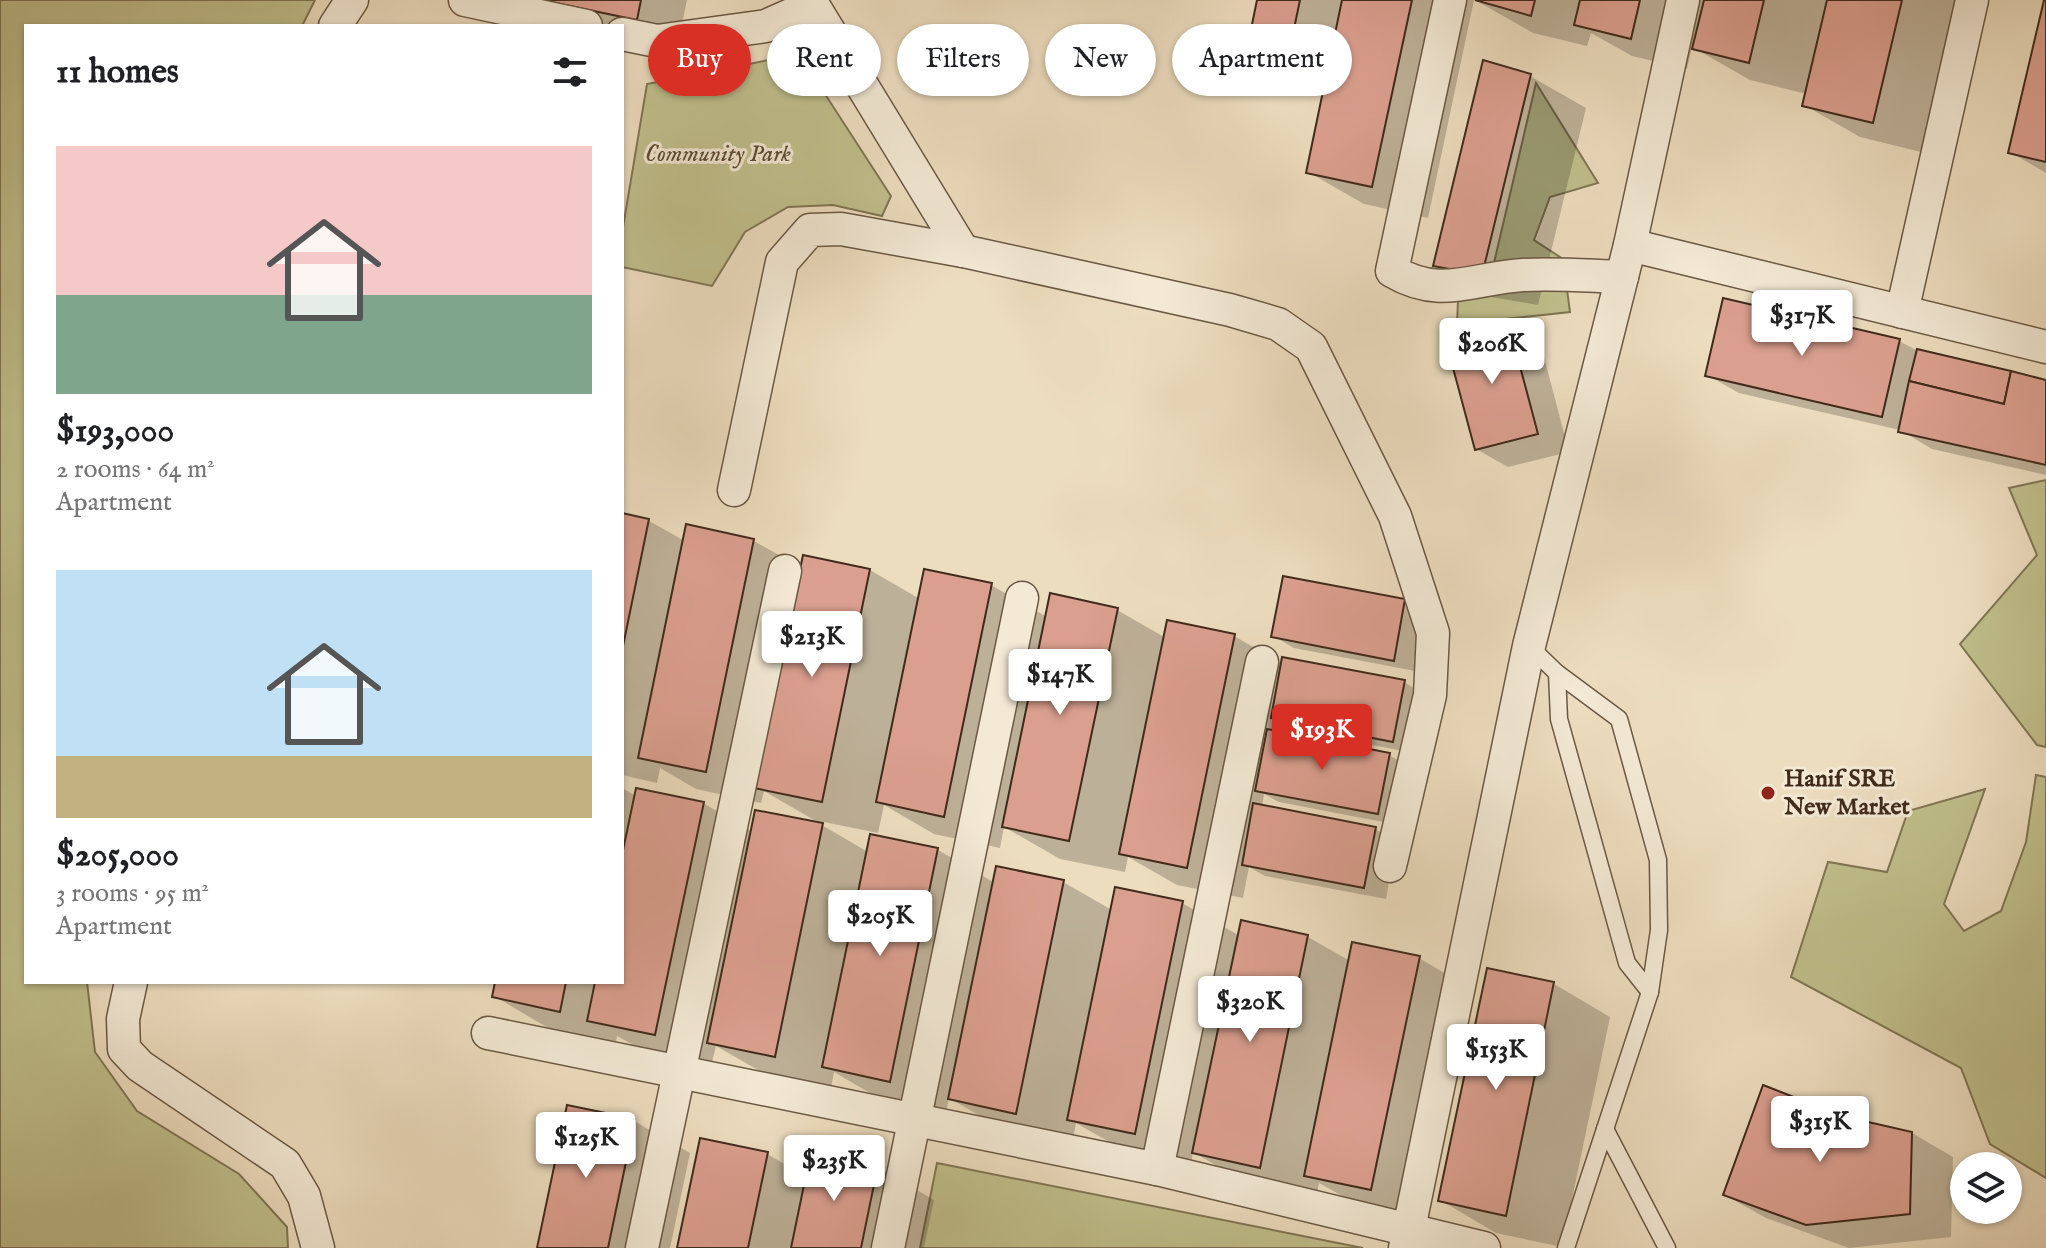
<!DOCTYPE html>
<meta charset="utf-8">
<style>
:root{--surface:#fff;--page:#f6f6f6;--text:#202124;--muted:#757577;--accent:#d93025}
body{margin:0;font-family:"IM FELL English",serif;background:var(--page);color:var(--text);height:100vh;display:flex;flex-direction:column;font-size:30px;white-space:nowrap}
*{box-sizing:border-box;margin:0}
p{font-size:26px;color:var(--muted)}
.icon{flex:none;width:44px;height:44px;fill:none;stroke:currentColor;stroke-width:2;stroke-linecap:round;stroke-linejoin:round}
.map{position:relative;flex:1;overflow:hidden}
.side{position:absolute;left:24px;top:24px;width:600px;height:960px;display:flex;flex-direction:column;background:var(--surface);border-radius:0px;box-shadow:0 2px 6px #0004}
.side>*{flex:none}
.hud{position:absolute;left:648px;top:24px;width:760px;height:72px;display:flex;gap:16px}
.fabs{position:absolute;left:1950px;top:1152px;display:grid;gap:16px}
.fabs a{display:grid;place-items:center;width:72px;height:72px;border-radius:50%;background:var(--surface);box-shadow:0 2px 6px #0004;font-size:40px}
.price{position:absolute;translate:-50% -68px;padding:0 18px;border-radius:8px;background:#fff;color:#222;font-size:26px;line-height:52px;filter:drop-shadow(0 2px 4px #0008)}
.price::after{content:'';position:absolute;left:50%;top:48px;width:24px;height:18px;margin-left:-12px;background:inherit;clip-path:polygon(0 0,100% 0,50% 100%)}
.price.selected{background:var(--accent);color:#fff}
ul{padding:0;list-style:none}
li{display:grid;align-content:center;gap:16px;height:424px;padding:0 32px}
li span{display:grid;place-items:center;height:248px;border-radius:0px;color:#555}
li>.icon{margin-inline-start:auto}
span .icon{width:144px;height:144px;fill:#fffc;stroke-width:1}
li b{font-size:34px}
h2{display:flex;justify-content:space-between;align-items:center;height:96px;padding:0 32px;font-size:34px}
.pill{padding:0 28px;border-radius:36px;background:var(--surface);box-shadow:0 2px 6px #0004;font-size:28px;line-height:72px}
.pill.selected{background:var(--accent);color:#fff}
.map>svg:first-child{display:block}
</style>
<div class="map">
<svg width="2046" height="1248" viewBox="0 0 2046 1248">
<rect width="100%" height="100%" fill="#edddbf"/>
<filter id="stains"><feTurbulence type="fractalNoise" baseFrequency=".0025" numOctaves="4"/><feColorMatrix values="0 0 0 0 .2 0 0 0 0 .09 0 0 0 0 .02 0 0 0 .5 -.17"/></filter>
<radialGradient id="worn" r=".72"><stop offset=".6" stop-color="#630" stop-opacity="0"/><stop offset="1" stop-color="#630" stop-opacity=".3"/></radialGradient>
<g fill="#c0bf8c" stroke="#807554" stroke-width="2">
<path d="M0,0H315L302,26H26V982H87L95,1052L137,1111L239,1174L287,1227L288,1248H0Z"/>
<path d="M799,54L891,196L882,216L833,205L788,207L745,232L712,286L622,267V233L647,84Z"/>
<path d="M1536,83L1598,183L1550,197L1534,240L1563,259L1570,312L1457,324L1459,276L1490,280Z"/>
<path d="M2046,480V747L2037,745L1960,644L2037,555L2009,488Z"/>
<path d="M2036,775L2046,777V1178L1990,1144L1961,1068L1791,977L1828,862L1887,872L1908,811L1985,789L1944,904L1964,931L2001,911L2026,842Z"/>
<path d="M937,1163L1363,1248H920Z"/>
</g>
<g fill="#0003">
<path d="M483,0H687L678,43L622,26H600Z"/>
<path d="M1259,0H1474L1428,218L1364,204L1308,172L1330,70L1308,65L1252,33Z"/>
<path d="M1475,0H1965L1929,154L1860,137L1804,105L1807,94L1750,80L1692,47L1687,69L1632,56L1591,33L1587,46L1533,33Z"/>
<path d="M2046,2V173L2010,152Z"/>
<path d="M1530,76L1586,108L1538,305L1491,297L1435,265Z"/>
<path d="M1508,324L1540,342L1569,452L1508,467L1476,449Z"/>
<path d="M1899,341L1918,351L2046,382V475L1932,449L1900,430L1739,393L1707,375Z"/>
<path d="M622,515L649,521L685,541H754L802,568L870,570L920,599L991,585L1047,617L1117,610L1166,638L1234,636L1283,664L1404,682L1425,695L1414,753L1294,730L1279,721L1277,733L1389,755L1410,767L1399,825L1279,802L1264,794L1262,807L1375,829L1396,841L1386,899L1265,876L1249,867L1243,898L1177,885L1128,857L1125,872L1060,859L1004,827L1000,848L934,834L884,805L878,833L814,820L764,791L761,803L696,789L660,768L657,783L622,775Z"/>
<path d="M1404,601L1426,613L1415,671L1294,648L1273,636Z"/>
<path d="M622,788L636,796L703,803L753,832L820,824L868,852L938,850L995,883L1063,882L1112,910L1182,903L1240,936L1308,937L1350,961L1419,958L1475,991L1427,1221L1362,1207L1319,1183L1316,1199L1250,1185L1193,1152L1191,1165L1125,1151L1076,1123L1072,1145L1006,1131L949,1098L946,1113L880,1099L834,1072L831,1088L765,1074L716,1046L711,1066L646,1052L617,1036L616,1042L550,1029L494,996L497,982H622Z"/>
<path d="M1488,970L1554,984L1610,1017L1562,1247L1496,1233L1440,1200Z"/>
<path d="M1841,1118L1912,1133L1953,1157L1951,1237L1849,1248L1766,1218L1725,1195Z"/>
<path d="M634,1121L690,1153L670,1248H539Z"/>
<path d="M812,1153L878,1167L934,1200L924,1248H679L767,1154L807,1177Z"/>
</g>
<g fill="#db9f8f" stroke="#402b1b" stroke-width="2">
<path d="M541,0H641L637,20Z"/>
<path d="M1257,0H1300L1291,43L1250,34Z"/>
<path d="M1342,0H1412L1372,187L1306,173Z"/>
<path d="M1475,0H1535L1531,16Z"/>
<path d="M1580,0H1640L1631,39L1574,25Z"/>
<path d="M1704,0H1764L1749,63L1692,49Z"/>
<path d="M1827,0H1902L1873,123L1802,106Z"/>
<path d="M2044,0H2046V162L2008,153Z"/>
<path d="M1483,60L1531,74L1482,275L1433,266Z"/>
<path d="M1723,298L1900,339L1882,417L1705,376Z"/>
<path d="M1508,321L1538,434L1475,450L1445,338Z"/>
<path d="M1917,349L2011,371L2004,404L1909,381Z"/>
<path d="M2011,371L2046,380V465L1898,432L1909,381L2004,404Z"/>
<path d="M622,513L649,519L622,651Z"/>
<path d="M686,524L754,539L706,772L638,758Z"/>
<path d="M803,555L870,569L822,802L754,788Z"/>
<path d="M924,569L992,583L944,817L876,802Z"/>
<path d="M1283,576L1405,599L1394,661L1271,637Z"/>
<path d="M1050,593L1118,608L1069,841L1002,827Z"/>
<path d="M1167,620L1235,634L1187,868L1119,854Z"/>
<path d="M1282,657L1405,680L1393,742L1271,718Z"/>
<path d="M1267,729L1390,753L1378,814L1255,791Z"/>
<path d="M636,788L704,802L655,1035L587,1021L595,982H622V855Z"/>
<path d="M1253,803L1376,827L1364,888L1242,865Z"/>
<path d="M755,810L823,823L775,1057L707,1043Z"/>
<path d="M870,834L938,848L890,1082L822,1067Z"/>
<path d="M996,866L1064,880L1016,1114L948,1099Z"/>
<path d="M1115,887L1183,901L1135,1134L1067,1120Z"/>
<path d="M1241,920L1308,935L1260,1168L1192,1153Z"/>
<path d="M1352,942L1420,956L1371,1190L1304,1176Z"/>
<path d="M1487,968L1554,982L1506,1216L1438,1201Z"/>
<path d="M495,982H566L560,1012L492,997Z"/>
<path d="M1763,1085L1842,1116L1912,1132L1910,1214L1806,1225L1723,1195Z"/>
<path d="M567,1105L635,1119L608,1248H537Z"/>
<path d="M700,1138L768,1152L748,1248H677Z"/>
<path d="M811,1151L878,1165L861,1248H791Z"/>
</g>
<g fill="none" stroke-linecap="round" stroke-linejoin="round">
<g stroke="#6b5844" stroke-width="19">
<g id="lane">
<path d="M1529,646L1557,673L1559,719L1627,963L1650,992"/>
<path d="M1557,673L1619,719L1658,860L1659,930L1650,992L1566,1248"/>
<path d="M1605,1129L1667,1248"/>
</g>
</g>
<g stroke="#6b5844" stroke-width="35">
<g id="street">
<path d="M465,0L586,26"/>
<path d="M810,0L963,251"/>
<path d="M1450,0L1392,271C1441,300 1472,278 1523,275C1556,273 1590,276 1622,277"/>
<path d="M335,26L352,0"/>
<path d="M622,34L657,41L766,26L813,5"/>
<path d="M1630,245L2046,347"/>
<path d="M1902,312L1972,0"/>
<path d="M734,490L782,262L810,230L841,229L963,251L1230,310L1278,324L1311,347L1395,516L1433,633L1430,695L1390,866"/>
<path d="M131,982L123,1019L124,1049L140,1066L285,1164L304,1196L318,1248"/>
<path d="M488,1033L1157,1169L1484,1248"/>
<path d="M1157,1169L1262,662"/>
<path d="M642,1248L785,571"/>
<path d="M888,1248L1022,598"/>
<path d="M1405,1248L1529,646L1630,245L1683,0"/>
</g>
</g>
<use href="#lane" stroke="#f3e9d5" stroke-width="16"/>
<use href="#street" stroke="#f3e9d5" stroke-width="32"/>
</g>
<circle fill="#8f2418" stroke="#f3e9d5" stroke-width="3" cx="1768" cy="793" r="8"/>
<g text-anchor="middle" dominant-baseline="central" stroke-width="6" stroke-linejoin="round" paint-order="stroke">
<g font-size="24" font-style="italic" fill="#5a4932" stroke="#f3e9d5">
<text x="718" y="154">Community Park</text>
</g>
<g font-size="24" font-weight="bold" fill="#402b1b" stroke="#f3e9d5" text-anchor="start">
<text x="1784" y="779">Hanif SRE<tspan x="1784" dy="28">New Market</tspan></text>
</g>
</g>
<rect width="100%" height="100%" filter="url(#stains)"/>
<rect width="100%" height="100%" fill="url(#worn)"/>
</svg>
<div class="fabs">
<a><svg class="icon" aria-label="layers" viewBox="0 0 24 24"><path d="M12 4l9 5-9 5-9-5zM3 14l9 5 9-5"/></svg></a>
</div>
<b class="price" style="left:1802px;top:358px">$317K</b>
<b class="price" style="left:1492px;top:386px">$206K</b>
<b class="price" style="left:812px;top:679px">$213K</b>
<b class="price" style="left:1060px;top:717px">$147K</b>
<b class="price selected" style="left:1322px;top:772px">$193K</b>
<b class="price" style="left:880px;top:958px">$205K</b>
<b class="price" style="left:1250px;top:1044px">$320K</b>
<b class="price" style="left:1496px;top:1092px">$153K</b>
<b class="price" style="left:1820px;top:1164px">$315K</b>
<b class="price" style="left:586px;top:1180px">$125K</b>
<b class="price" style="left:834px;top:1203px">$235K</b>
<div class="hud">
<a class="pill selected">Buy</a>
<a class="pill">Rent</a>
<a class="pill">Filters</a>
<a class="pill">New</a>
<a class="pill">Apartment</a>
</div>
<section class="side">
<h2>11 homes<svg class="icon" aria-label="filters" viewBox="0 0 24 24"><path d="M4 7h16M4 17h16"/><circle cx="9" cy="7" r="2"/><circle cx="15" cy="17" r="2"/></svg></h2>
<ul>
<li><span style="background:linear-gradient(#f6c9c9 60%,#7fa58c 0)"><svg class="icon" aria-label="home" viewBox="0 0 24 24"><path d="M3 11l9-7 9 7M6 9v11h12V9"/></svg></span><div><b>$193,000</b><p>2 rooms · 64 m²</p><p>Apartment</p></div></li>
<li><span style="background:linear-gradient(#bfe0f5 75%,#c2b280 0)"><svg class="icon" aria-label="home" viewBox="0 0 24 24"><path d="M3 11l9-7 9 7M6 9v11h12V9"/></svg></span><div><b>$205,000</b><p>3 rooms · 95 m²</p><p>Apartment</p></div></li>
</ul>
</section>
</div>
